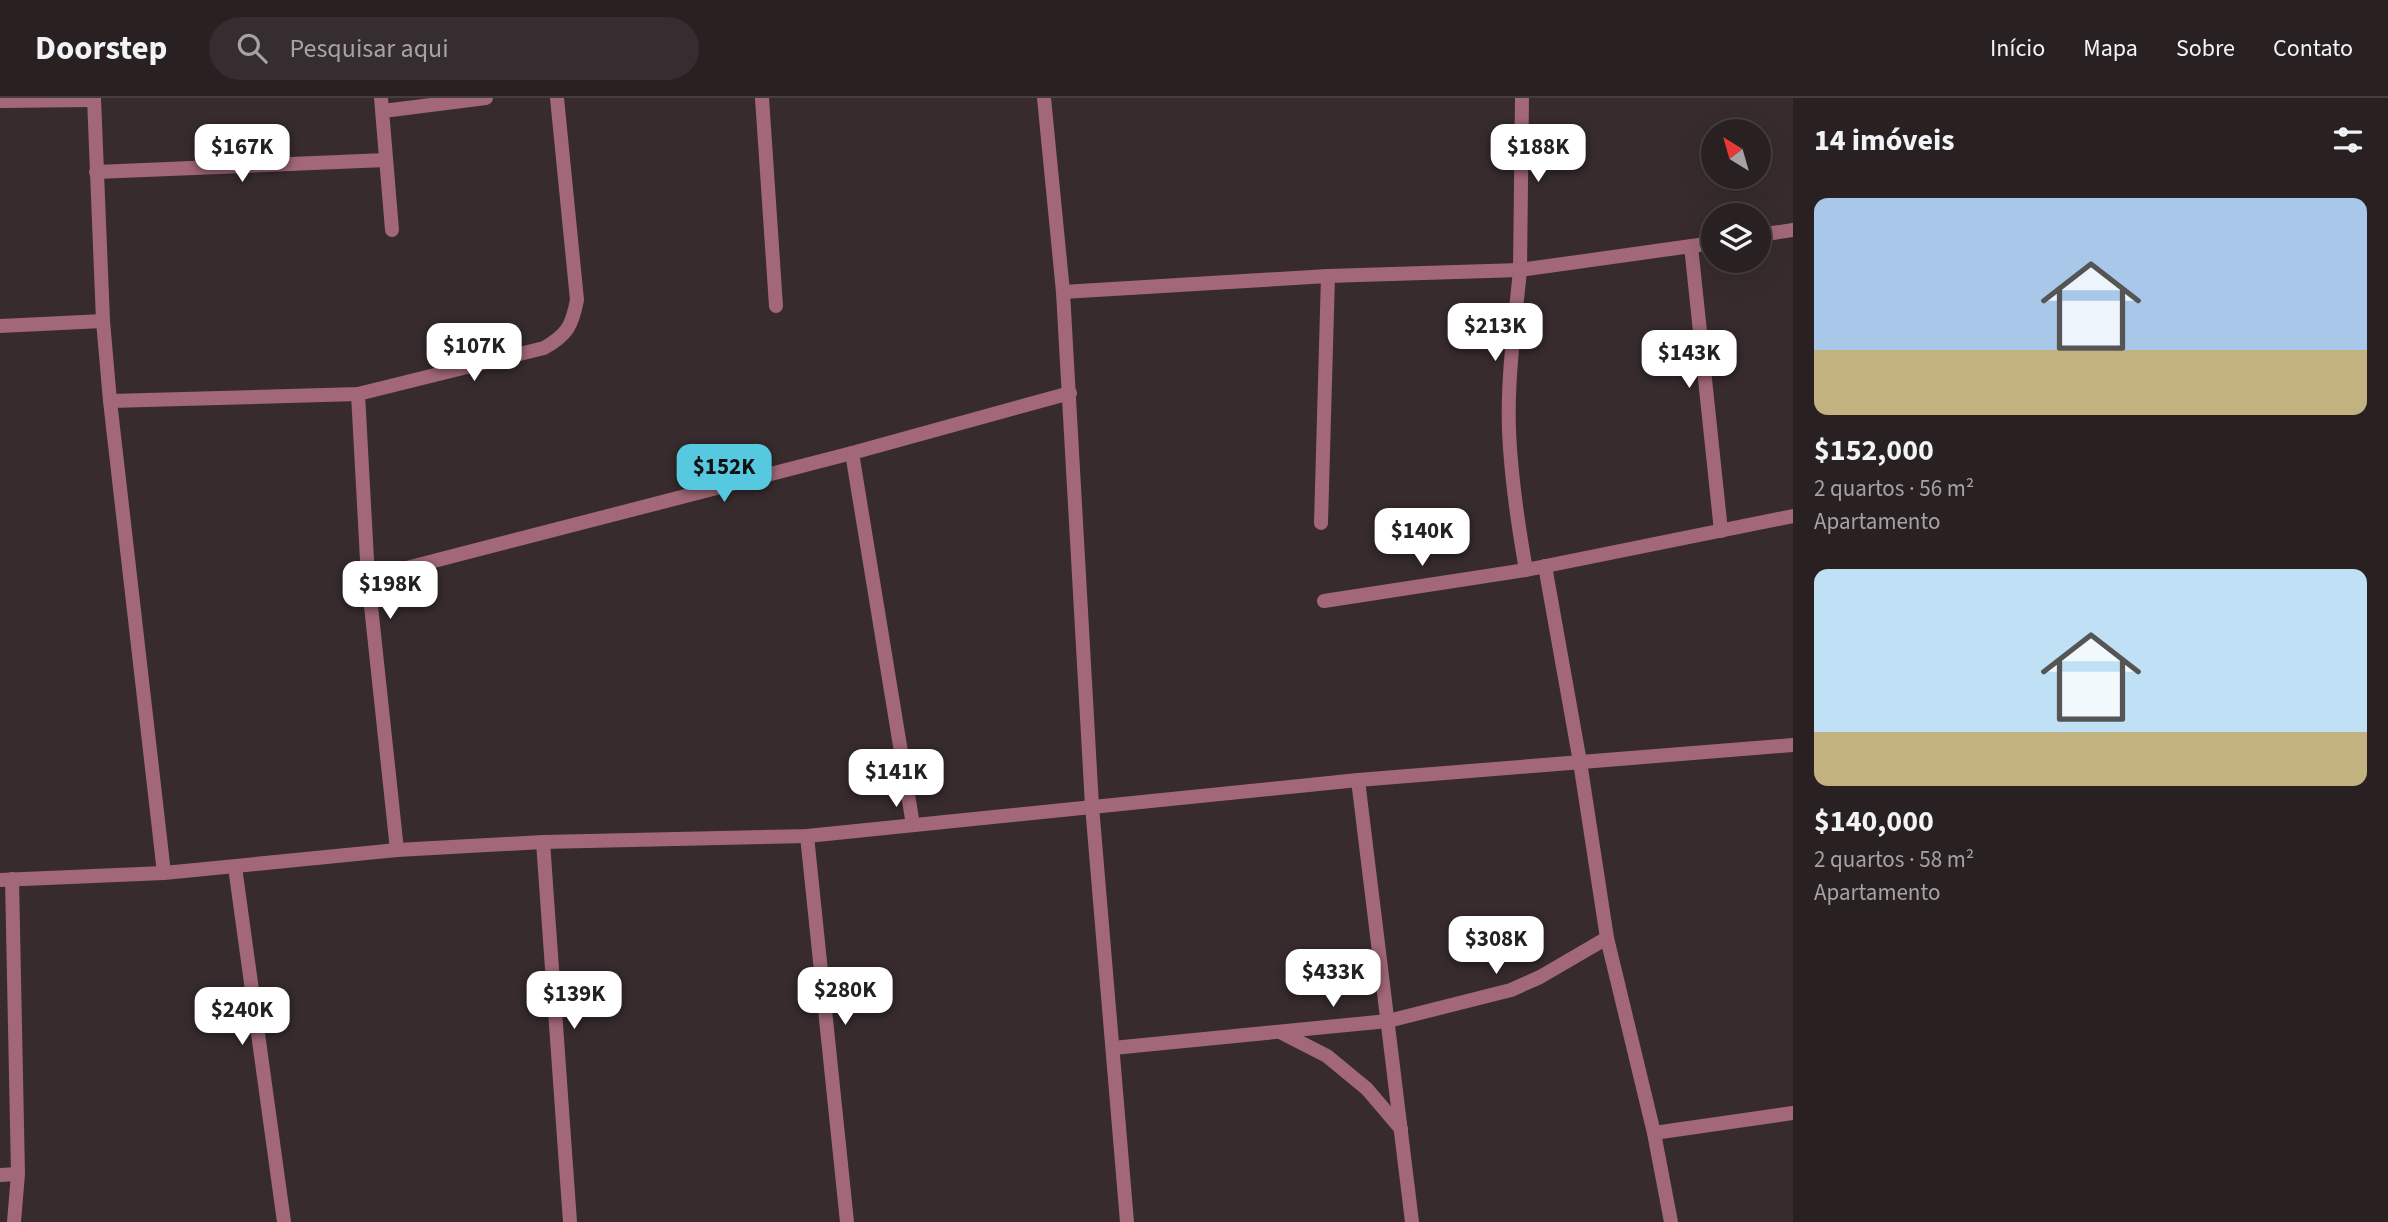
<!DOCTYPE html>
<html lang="pt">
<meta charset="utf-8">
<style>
:root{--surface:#292022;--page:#352d2f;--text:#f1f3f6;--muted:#a5a3a5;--line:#453e40;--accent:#56c9e0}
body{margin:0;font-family:"Source Sans 3",sans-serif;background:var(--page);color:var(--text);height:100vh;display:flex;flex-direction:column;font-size:26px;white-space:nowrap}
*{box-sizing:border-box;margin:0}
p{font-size:23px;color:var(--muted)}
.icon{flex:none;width:38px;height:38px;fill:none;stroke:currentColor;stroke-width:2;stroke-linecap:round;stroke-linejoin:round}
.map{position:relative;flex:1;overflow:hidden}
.details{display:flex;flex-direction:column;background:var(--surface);width:595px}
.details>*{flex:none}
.needle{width:46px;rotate:323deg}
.buttons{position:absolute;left:1701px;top:21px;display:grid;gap:14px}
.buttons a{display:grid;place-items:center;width:70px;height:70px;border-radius:50%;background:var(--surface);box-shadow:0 7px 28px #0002,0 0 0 2px var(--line);font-size:35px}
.price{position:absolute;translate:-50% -60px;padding:0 16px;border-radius:14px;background:#fff;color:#222;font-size:23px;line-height:46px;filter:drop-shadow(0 2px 4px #0008)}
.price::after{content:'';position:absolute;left:50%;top:42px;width:21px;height:16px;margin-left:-10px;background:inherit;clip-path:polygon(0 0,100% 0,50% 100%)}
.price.selected{background:var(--accent);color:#111}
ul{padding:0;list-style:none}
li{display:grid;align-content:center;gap:14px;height:371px;padding:0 21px}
li span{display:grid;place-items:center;height:217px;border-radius:14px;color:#555}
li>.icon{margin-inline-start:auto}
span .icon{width:126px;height:126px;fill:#fffc;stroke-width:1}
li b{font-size:30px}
h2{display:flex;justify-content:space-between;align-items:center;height:84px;padding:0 21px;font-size:30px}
header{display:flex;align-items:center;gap:42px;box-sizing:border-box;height:98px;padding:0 35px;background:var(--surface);border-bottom:2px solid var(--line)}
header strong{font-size:33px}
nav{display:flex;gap:38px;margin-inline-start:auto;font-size:24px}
.search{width:490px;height:63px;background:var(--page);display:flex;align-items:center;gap:18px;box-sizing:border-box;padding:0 24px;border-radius:38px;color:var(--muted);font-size:26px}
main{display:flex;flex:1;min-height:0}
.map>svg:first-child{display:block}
</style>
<header>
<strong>Doorstep</strong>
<div class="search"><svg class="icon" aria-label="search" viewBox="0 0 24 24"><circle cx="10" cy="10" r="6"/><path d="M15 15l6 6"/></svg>Pesquisar aqui</div>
<nav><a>Início</a><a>Mapa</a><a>Sobre</a><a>Contato</a></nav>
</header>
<main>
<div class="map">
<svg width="1793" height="1124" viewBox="0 0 1793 1124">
<rect width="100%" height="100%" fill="#372b2d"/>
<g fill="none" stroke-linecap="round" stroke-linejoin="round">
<g stroke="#a26877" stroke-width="14">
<path d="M94,0L103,223L110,303L164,775"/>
<path d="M381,0L392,132"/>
<path d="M762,0L776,208"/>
<path d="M1044,0L1063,194L1092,708L1127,1124"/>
<path d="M1522,0L1520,172L1713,145"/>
<path d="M0,3L94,2"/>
<path d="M383,13L486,0"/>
<path d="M96,74L386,62"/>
<path d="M1759,137L1793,132"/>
<path d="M1691,148L1721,433"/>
<path d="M1063,194L1328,178L1520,172C1515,225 1507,280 1509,333C1511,379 1518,427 1526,472L1793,418"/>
<path d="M0,228L103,223"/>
<path d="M358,296L368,480L397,752"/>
<path d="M110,303L358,296L544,250C567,237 572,228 577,202L557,0"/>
<path d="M852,355L913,727"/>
<path d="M1321,425L1328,178"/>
<path d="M1545,468L1580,664L1607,840L1654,1035L1671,1124"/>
<path d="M368,480L852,355L1070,295"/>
<path d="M1324,503L1526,472"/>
<path d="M1358,682L1412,1124"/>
<path d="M807,738L847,1124"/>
<path d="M543,744L570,1124"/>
<path d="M235,769L284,1124"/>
<path d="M12,781L18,1076L14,1124"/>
<path d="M0,782L164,775L397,752L543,744L807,738L1358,682L1793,647"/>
<path d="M1282,935L1327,958L1367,991L1401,1031"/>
<path d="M1113,950L1388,923L1511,892L1540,879L1607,840"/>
<path d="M1654,1035L1793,1015"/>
<path d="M0,1077L18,1076"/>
</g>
</g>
</svg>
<div class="buttons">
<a><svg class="needle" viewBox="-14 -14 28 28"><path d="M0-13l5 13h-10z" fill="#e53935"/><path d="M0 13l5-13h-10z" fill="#a5a3a5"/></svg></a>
<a><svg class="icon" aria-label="layers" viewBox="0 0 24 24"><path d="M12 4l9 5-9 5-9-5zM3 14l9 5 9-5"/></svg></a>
</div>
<b class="price" style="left:242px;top:86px">$167K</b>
<b class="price" style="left:1538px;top:86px">$188K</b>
<b class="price" style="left:1495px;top:265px">$213K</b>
<b class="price" style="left:474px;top:285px">$107K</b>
<b class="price" style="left:1689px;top:292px">$143K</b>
<b class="price selected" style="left:724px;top:406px">$152K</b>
<b class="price" style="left:1422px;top:470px">$140K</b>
<b class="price" style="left:390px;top:523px">$198K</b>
<b class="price" style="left:896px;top:711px">$141K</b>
<b class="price" style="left:1496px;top:878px">$308K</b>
<b class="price" style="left:1333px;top:911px">$433K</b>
<b class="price" style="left:845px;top:929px">$280K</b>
<b class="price" style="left:574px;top:933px">$139K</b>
<b class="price" style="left:242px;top:949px">$240K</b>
</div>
<section class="details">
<h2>14 imóveis<svg class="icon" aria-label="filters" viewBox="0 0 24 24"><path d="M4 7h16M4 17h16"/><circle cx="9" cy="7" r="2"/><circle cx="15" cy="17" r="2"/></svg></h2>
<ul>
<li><span style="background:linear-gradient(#a9c7e8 70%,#c2b280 0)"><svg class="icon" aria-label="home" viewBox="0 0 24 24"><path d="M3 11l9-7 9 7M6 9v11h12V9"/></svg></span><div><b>$152,000</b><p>2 quartos · 56 m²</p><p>Apartamento</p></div></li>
<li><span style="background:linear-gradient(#bfe0f5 75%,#c2b280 0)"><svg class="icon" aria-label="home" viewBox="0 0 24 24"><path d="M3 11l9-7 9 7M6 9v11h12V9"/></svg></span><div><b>$140,000</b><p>2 quartos · 58 m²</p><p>Apartamento</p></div></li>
</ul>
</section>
</main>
